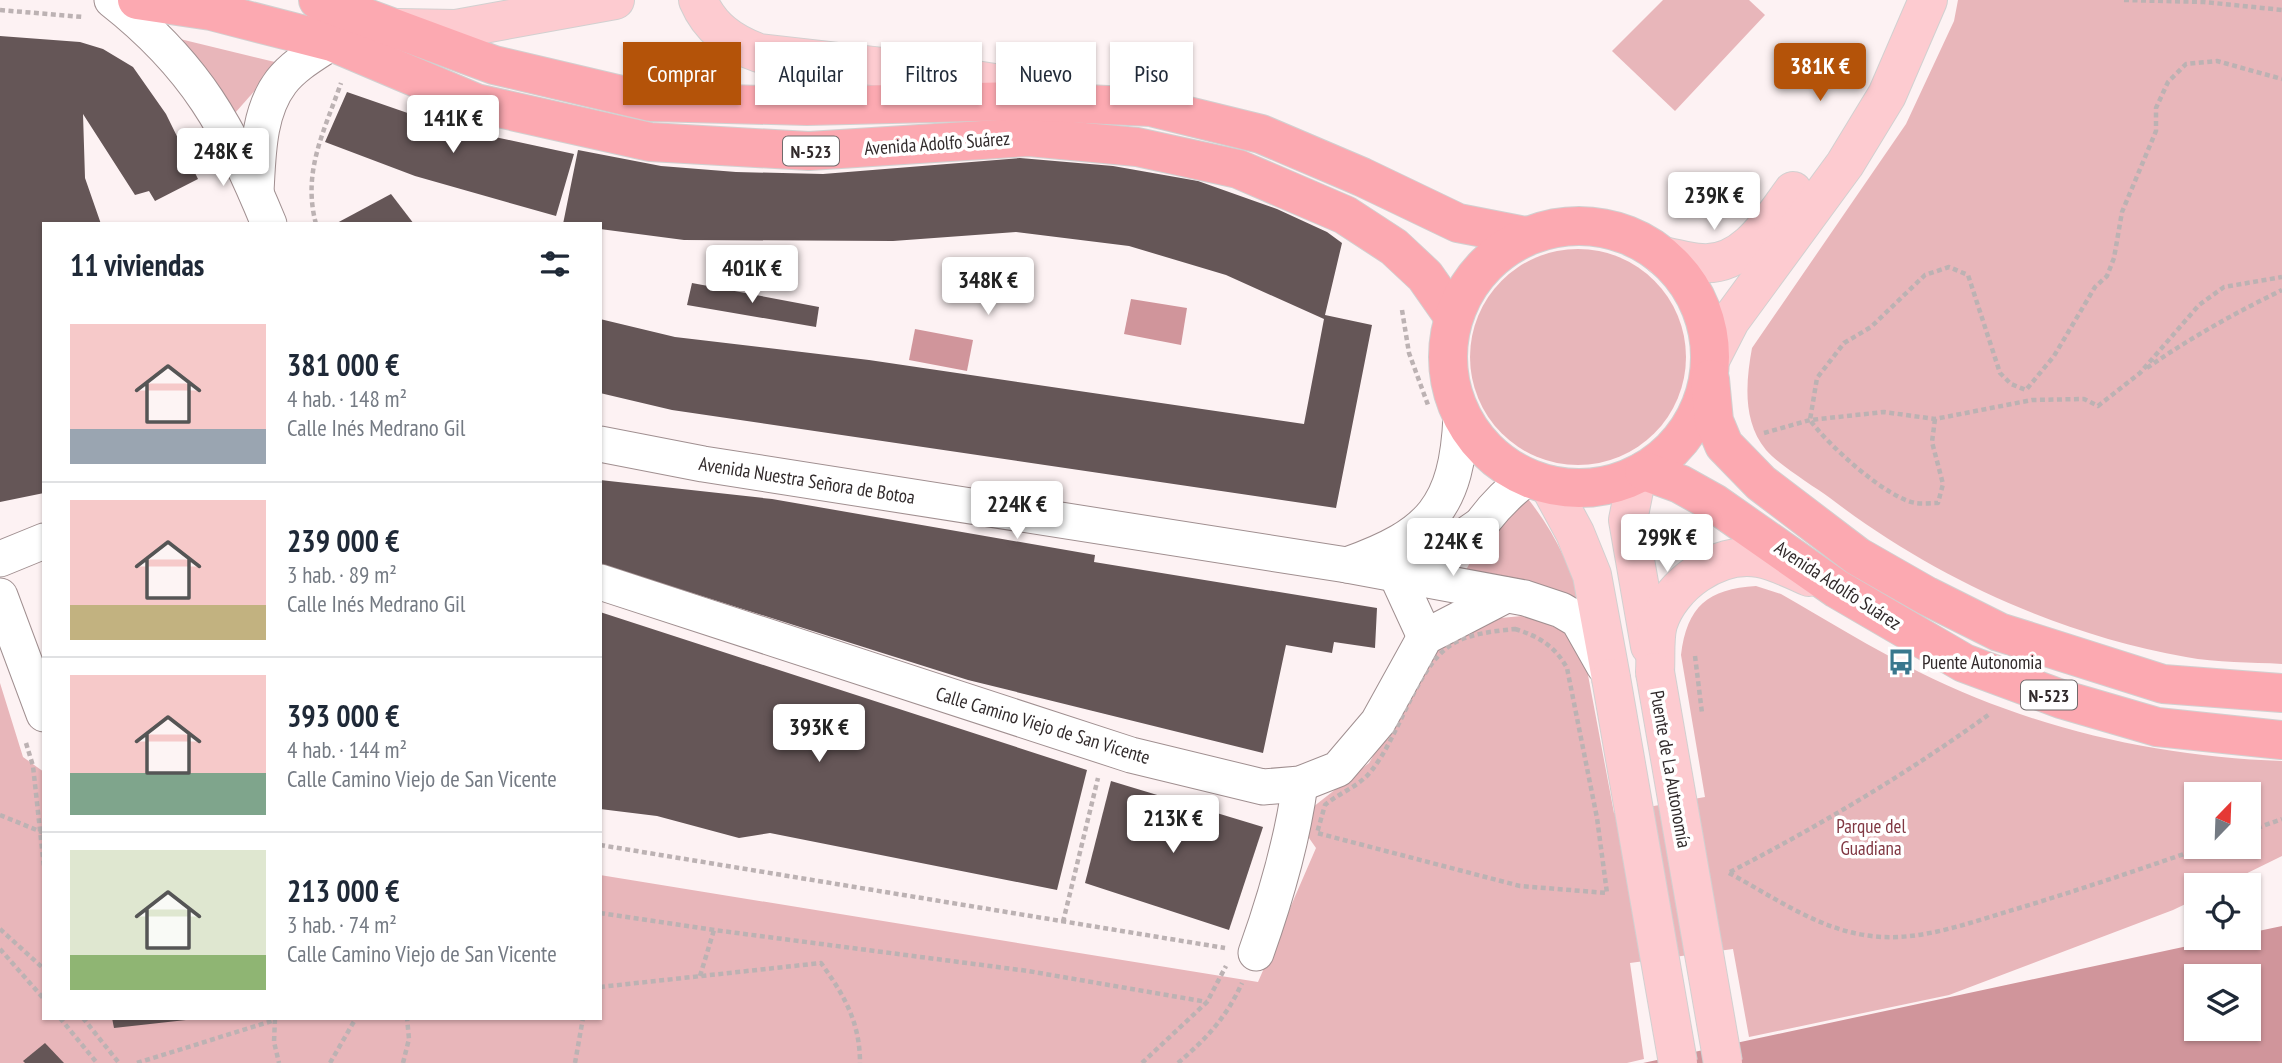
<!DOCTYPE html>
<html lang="es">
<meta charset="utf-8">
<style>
:root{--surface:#fff;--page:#f6f6f7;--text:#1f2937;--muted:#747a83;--line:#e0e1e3;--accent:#b45309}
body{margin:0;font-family:"PT Sans Narrow",sans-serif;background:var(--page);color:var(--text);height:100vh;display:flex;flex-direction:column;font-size:26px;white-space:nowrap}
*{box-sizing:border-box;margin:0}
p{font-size:23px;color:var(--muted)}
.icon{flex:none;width:38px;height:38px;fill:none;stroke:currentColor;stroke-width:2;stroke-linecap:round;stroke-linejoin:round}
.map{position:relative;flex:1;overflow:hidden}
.panel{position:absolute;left:42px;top:222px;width:560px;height:798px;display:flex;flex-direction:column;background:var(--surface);border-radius:0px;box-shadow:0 2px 5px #0004}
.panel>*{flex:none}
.top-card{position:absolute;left:623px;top:42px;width:665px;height:63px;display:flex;gap:14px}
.needle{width:46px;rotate:23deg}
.tools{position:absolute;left:2184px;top:782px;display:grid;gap:14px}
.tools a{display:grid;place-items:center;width:77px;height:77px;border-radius:0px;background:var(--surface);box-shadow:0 2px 5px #0004;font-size:35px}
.price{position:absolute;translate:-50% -60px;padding:0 16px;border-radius:7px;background:#fff;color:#222;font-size:23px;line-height:46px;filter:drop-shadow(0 2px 4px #0008)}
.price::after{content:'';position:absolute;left:50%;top:42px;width:21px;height:16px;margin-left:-10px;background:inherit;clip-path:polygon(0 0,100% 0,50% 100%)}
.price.active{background:var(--accent);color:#fff}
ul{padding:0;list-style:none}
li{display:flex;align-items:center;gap:21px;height:175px;padding:0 28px}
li+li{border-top:2px solid var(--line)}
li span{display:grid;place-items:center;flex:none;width:196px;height:140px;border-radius:0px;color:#555}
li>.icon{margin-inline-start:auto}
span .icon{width:84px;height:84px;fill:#fffc;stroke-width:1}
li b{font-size:30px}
h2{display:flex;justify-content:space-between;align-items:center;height:84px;padding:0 28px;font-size:30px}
.chip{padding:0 24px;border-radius:0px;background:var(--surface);box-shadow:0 2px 5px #0004;font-size:24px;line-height:63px}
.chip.active{background:var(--accent);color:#fff}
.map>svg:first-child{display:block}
</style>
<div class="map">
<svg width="2282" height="1063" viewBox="0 0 2282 1063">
<rect width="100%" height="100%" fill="#fdf2f3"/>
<g fill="#e8b6ba" fill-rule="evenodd">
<path d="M1663,0H1749L1765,15L1675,111L1612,51Z"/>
<path d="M1958,0H2282V664C2251,662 2217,663 2186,657C2058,634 1933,577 1830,498C1812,485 1779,465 1766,450C1742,421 1746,381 1752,348L1906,124L1954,21Z"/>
<path d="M180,39L279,63L235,113Z"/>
<circle cx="1578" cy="357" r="108"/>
<path d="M1525,495C1554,531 1571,566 1583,610L1465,572L1492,521Z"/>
<path d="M1756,586L1781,594C1826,620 1872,648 1919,672C2031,728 2158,757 2282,761V856L2223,885L2196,886V899L2173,910L1949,995L1749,1037L1733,949L1630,963L1644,1059L1627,1063H0V683L23,757L44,772V1018H600V875L1258,982L1316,848L1309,838V823L1313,807L1369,763L1434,653L1453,636L1490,619L1522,616L1548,624L1564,632L1585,659L1614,813L1705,797L1681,655C1687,606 1708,589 1756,586ZM2196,794H2249V847H2196Z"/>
</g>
<g fill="#d0959b" fill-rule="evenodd">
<path d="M1131,299L1187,308L1181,345L1124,334Z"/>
<path d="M915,329L973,340L967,371L909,360Z"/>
<path d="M2282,926V1063H1643L2225,938H2249V933ZM2196,976H2249V1029H2196Z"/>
</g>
<g fill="#655657">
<path d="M0,36L80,42L103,49L133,67L166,114L198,179L155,201L149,191L135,195L83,114L85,178L101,224H44V493L0,502Z"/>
<path d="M347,92L448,127L574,154L556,216L415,176L325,142Z"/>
<path d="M578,150L661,166L736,172L823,174L1020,158L1113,166L1198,181L1277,209L1327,232L1342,243L1325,315L1372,325L1336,508L672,410L600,393V319L675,337L869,360L1304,424L1324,319L1226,275L1129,246L1016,232L893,241L684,240L600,229V224H563Z"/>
<path d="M391,194L414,224H335Z"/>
<path d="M692,283L819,307L816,327L687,305Z"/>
<path d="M600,480L772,499L1095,555L1094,562L1377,608L1375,648L1334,642L1332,653L1286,645L1263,753L968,680L600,564Z"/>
<path d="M600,612L1087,770L1057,890L770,833L739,838L657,816L600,809Z"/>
<path d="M1111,781L1263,827L1229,930L1085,883Z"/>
<path d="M112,1018H186V1020L114,1028Z"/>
<path d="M45,1043L64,1063H25L23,1061Z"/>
</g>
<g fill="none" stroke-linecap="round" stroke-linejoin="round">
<g stroke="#a08f90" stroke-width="37">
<g id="minor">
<path d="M112,0C196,66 229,127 269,224"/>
<path d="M256,192C258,156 258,112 281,82C294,65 314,54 332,42"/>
<path d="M600,444L703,464L1347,565L1525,598L1561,610L1578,620L1604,666"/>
<path d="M1468,545C1483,518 1502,497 1527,478"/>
<path d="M0,559L44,541"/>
<path d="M1347,565C1431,535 1457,507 1461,416"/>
<path d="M600,582L1131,755L1263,787L1300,784L1338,769L1378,722L1425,637L1506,595"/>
<path d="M0,596L44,714"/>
<path d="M1425,637L1396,574L1437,555L1479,526"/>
<path d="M1256,953C1276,897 1292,843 1300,784"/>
</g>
</g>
<g stroke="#d2d0d0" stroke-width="40">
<g id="major">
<path d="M698,0C710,28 731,43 759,53L918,71L1045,91"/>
<path d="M399,28L456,29L615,0"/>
<path d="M1662,256C1675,258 1688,262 1701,263C1744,267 1771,221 1793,191"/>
<path d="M1710,360L1730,321L1845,164L1887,95L1928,0"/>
<path d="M1637,475L1628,520L1650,646"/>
<path d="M1549,485L1575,533L1592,575L1611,678"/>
<path d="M1655,672C1656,657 1654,638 1658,624C1670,585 1717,551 1759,558C1776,561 1793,570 1809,577"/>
</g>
</g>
<g stroke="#d2d0d0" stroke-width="40">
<g id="highway">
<path d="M137,0L211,11L332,42L476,103L650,142L809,151L1029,137L1137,147L1238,169L1345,215L1394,247L1425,276L1453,316"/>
<path d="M318,0L494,65L651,102L807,106L1021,101L1151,107L1261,134L1362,177L1458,223L1526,236"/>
<circle cx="1579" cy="357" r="131"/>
<path d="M1710,379L1714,421L1724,445L1761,483L1857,556L1927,596L1999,632L2163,684L2282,693"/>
<path d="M1644,471L1680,484L1714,503L1837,589L1964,663L2061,699L2157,727L2282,740"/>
</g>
</g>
<g stroke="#bcb2b3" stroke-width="4.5" stroke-dasharray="5 3.5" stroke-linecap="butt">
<path d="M2124,0L2204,2L2282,10"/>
<path d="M0,10L83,17"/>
<path d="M316,224C302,172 324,132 341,83"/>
<path d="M1402,310L1409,353L1428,405"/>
<path d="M2147,368C2190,338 2235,313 2282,290"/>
<path d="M1935,419L1932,442L1943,484L1938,503C1931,503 1923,504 1916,503C1887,499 1827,444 1810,420L1817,378L1844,343L1871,327L1925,275L1949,267L1968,275L2000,373L2011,384L2026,390L2054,356L2095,287L2107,276L2114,258L2122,212L2156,131V108L2168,82L2186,64L2217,61L2282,79"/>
<path d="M1764,433L1810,420L1884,412L1935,419L2032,400L2084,399L2098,406L2140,373L2199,305L2224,287L2282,277"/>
<path d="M1515,629C1538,636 1555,646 1567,668L1597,818L1607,893L1520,886L1317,833L1325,805C1340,792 1359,787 1372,770C1399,736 1415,672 1448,647C1465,634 1494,631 1515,629Z"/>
<path d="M1695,656L1702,713"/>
<path d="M26,743L33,766L44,867"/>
<path d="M0,815L44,833"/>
<path d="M2249,831L2282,819"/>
<path d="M600,845L1225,948"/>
<path d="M1730,872C1821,825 1908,773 1991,713"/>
<path d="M1729,873C1772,896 1815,927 1864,935C1915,944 1968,923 2016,909C2079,890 2141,869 2204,847"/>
<path d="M600,913L714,930L1028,971L1207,1002"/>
<path d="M1063,922L1098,778"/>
<path d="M0,929L44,969"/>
<path d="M0,949L44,999"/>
<path d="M700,976L714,930"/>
<path d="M600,987L821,963C844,995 860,1022 860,1063"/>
<path d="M60,1018L97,1063"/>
<path d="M83,1018L119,1063"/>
<path d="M275,1019L274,1042L279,1063"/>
<path d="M137,1063L275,1020"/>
<path d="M330,1063L356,1018"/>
<path d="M403,1063L409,1039L407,1018"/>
<path d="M575,1063L583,1018"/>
<path d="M1142,1063L1207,1002L1226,966"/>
<path d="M1178,1063C1207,1038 1226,1018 1242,983"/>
</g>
<use href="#minor" stroke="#fff" stroke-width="35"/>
<use href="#major" stroke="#fdcbd0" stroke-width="38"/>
<use href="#highway" stroke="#fca9b1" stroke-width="38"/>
<g stroke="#d2d0d0" stroke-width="40" stroke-linecap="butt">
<g id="major-bridge">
<path d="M1655,672L1723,1063"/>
<path d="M1611,678L1678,1063"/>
</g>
</g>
<use href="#major-bridge" stroke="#fdcbd0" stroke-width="38"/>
</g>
<defs>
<g id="bus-bare" transform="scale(2.1)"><path d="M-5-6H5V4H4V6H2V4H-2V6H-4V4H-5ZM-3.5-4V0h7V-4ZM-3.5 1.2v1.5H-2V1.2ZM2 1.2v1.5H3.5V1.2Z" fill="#39778d" stroke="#fff" stroke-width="2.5" paint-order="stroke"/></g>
</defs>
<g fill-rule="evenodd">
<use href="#bus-bare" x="1901" y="662"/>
</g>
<g text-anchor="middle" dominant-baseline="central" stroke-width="7" stroke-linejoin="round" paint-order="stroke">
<g fill="#fff" stroke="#6f6a6b" stroke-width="2">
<rect x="783" y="136.5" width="56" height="29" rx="5"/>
<rect x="2021" y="680.5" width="56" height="29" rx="5"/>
</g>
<g font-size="18" font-weight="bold" fill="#312a2b">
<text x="811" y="151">N-523</text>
<text x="2049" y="695">N-523</text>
</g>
<g font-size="19" fill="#312a2b" stroke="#fff">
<text transform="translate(937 143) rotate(-4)">Avenida Adolfo Suárez</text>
<text transform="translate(807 480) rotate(9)">Avenida Nuestra Señora de Botoa</text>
<text transform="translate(1838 585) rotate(33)">Avenida Adolfo Suárez</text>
<text transform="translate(1043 725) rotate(17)">Calle Camino Viejo de San Vicente</text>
<text transform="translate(1671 769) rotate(80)">Puente de La Autonomía</text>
</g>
<g font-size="19" fill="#312a2b" stroke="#fff" text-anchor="start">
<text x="1922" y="662">Puente Autonomia</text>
</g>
<g font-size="19" fill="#803742" stroke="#fff">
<text x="1871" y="826">Parque del<tspan x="1871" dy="22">Guadiana</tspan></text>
</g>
</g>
</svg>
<div class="tools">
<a><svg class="needle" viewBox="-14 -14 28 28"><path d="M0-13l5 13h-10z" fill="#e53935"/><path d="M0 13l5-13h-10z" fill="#747a83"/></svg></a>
<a><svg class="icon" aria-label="locate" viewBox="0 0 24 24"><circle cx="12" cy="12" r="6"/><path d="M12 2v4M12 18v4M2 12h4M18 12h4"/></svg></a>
<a><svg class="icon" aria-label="layers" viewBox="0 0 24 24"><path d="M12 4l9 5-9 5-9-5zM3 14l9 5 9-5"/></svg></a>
</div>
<b class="price active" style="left:1820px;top:103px">381K €</b>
<b class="price" style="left:453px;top:155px">141K €</b>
<b class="price" style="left:223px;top:188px">248K €</b>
<b class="price" style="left:1714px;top:232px">239K €</b>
<b class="price" style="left:752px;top:305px">401K €</b>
<b class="price" style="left:988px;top:317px">348K €</b>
<b class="price" style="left:1017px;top:541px">224K €</b>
<b class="price" style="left:1667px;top:574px">299K €</b>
<b class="price" style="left:1453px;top:578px">224K €</b>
<b class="price" style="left:819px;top:764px">393K €</b>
<b class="price" style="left:1173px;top:855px">213K €</b>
<div class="top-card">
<a class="chip active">Comprar</a>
<a class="chip">Alquilar</a>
<a class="chip">Filtros</a>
<a class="chip">Nuevo</a>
<a class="chip">Piso</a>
</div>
<section class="panel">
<h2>11 viviendas<svg class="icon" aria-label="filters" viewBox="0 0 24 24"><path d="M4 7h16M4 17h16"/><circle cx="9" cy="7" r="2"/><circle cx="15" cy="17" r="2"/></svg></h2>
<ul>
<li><span style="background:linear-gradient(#f6c9c9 75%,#9aa5b1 0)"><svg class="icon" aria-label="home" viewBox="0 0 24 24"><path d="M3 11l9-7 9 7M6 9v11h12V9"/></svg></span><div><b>381 000 €</b><p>4 hab. · 148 m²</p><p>Calle Inés Medrano Gil</p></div></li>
<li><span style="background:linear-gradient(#f6c9c9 75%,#c2b280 0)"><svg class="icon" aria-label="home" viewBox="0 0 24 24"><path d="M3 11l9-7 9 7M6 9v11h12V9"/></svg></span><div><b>239 000 €</b><p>3 hab. · 89 m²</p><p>Calle Inés Medrano Gil</p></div></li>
<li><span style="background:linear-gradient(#f6c9c9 70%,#7fa58c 0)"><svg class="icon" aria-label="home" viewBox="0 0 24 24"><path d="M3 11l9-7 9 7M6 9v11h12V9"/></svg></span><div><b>393 000 €</b><p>4 hab. · 144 m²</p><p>Calle Camino Viejo de San Vicente</p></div></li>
<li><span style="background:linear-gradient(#dfe7d0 75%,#8fb573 0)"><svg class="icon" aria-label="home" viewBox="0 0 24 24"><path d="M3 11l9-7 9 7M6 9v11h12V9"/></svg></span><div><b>213 000 €</b><p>3 hab. · 74 m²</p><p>Calle Camino Viejo de San Vicente</p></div></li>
</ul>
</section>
</div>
